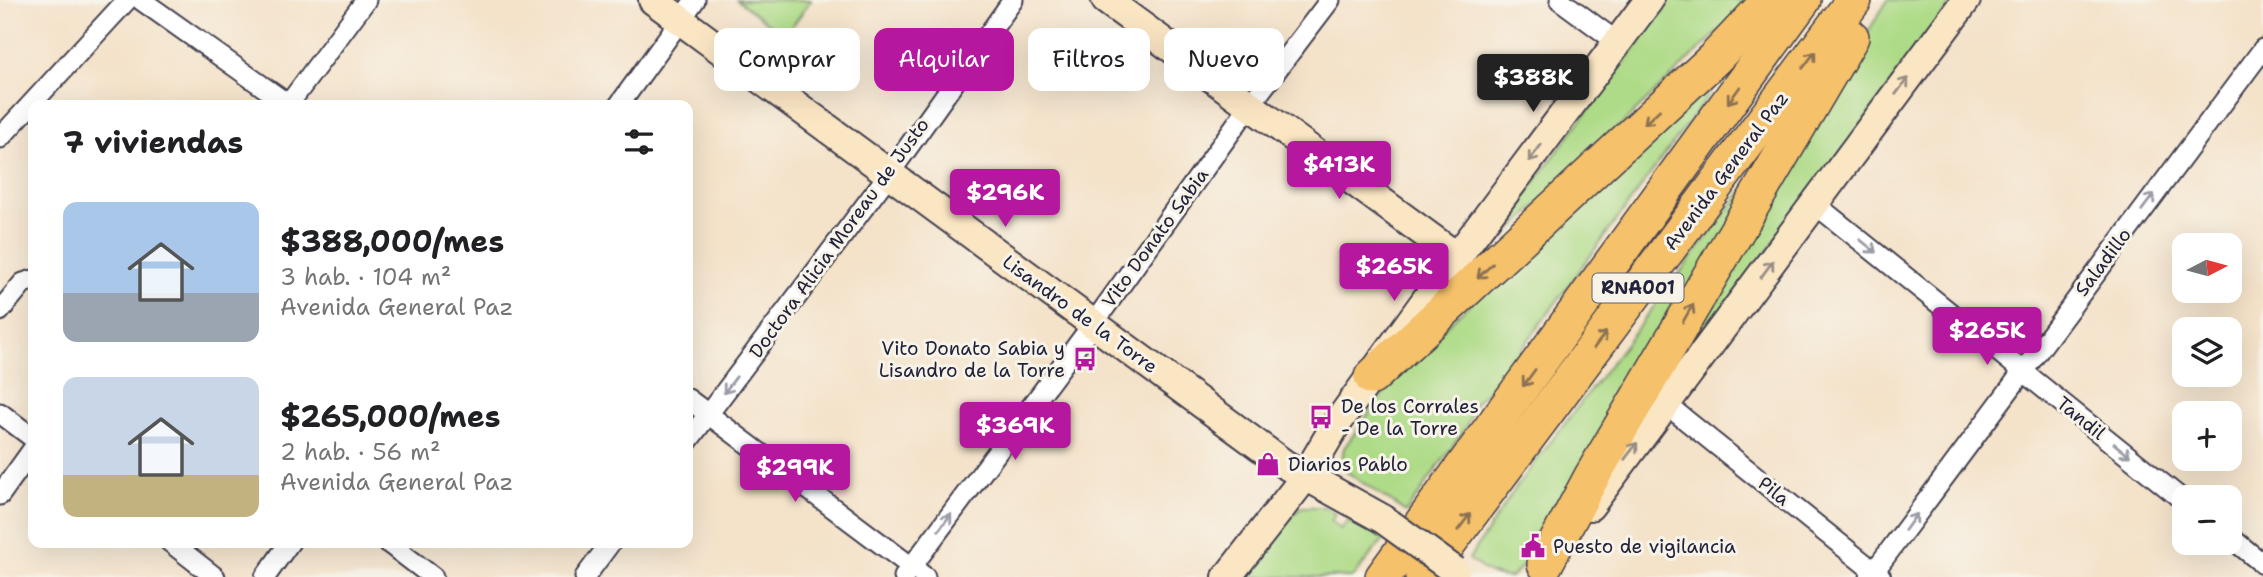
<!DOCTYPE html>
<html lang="es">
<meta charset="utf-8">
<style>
:root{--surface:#fff;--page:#f6f6f6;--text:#202124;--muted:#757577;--accent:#b5179e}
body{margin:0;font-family:"Shantell Sans",sans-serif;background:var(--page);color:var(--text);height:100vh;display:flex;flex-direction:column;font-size:26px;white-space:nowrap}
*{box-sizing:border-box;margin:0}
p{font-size:23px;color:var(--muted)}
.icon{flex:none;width:38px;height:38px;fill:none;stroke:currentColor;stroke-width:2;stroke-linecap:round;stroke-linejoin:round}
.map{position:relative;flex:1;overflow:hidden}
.drawer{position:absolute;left:28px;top:100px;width:665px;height:448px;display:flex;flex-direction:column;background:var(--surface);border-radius:14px;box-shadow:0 7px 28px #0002}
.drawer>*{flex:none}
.guide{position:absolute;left:714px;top:28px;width:665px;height:63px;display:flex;gap:14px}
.needle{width:46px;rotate:84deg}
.tools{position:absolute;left:2172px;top:233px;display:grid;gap:14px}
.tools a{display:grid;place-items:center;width:70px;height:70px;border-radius:14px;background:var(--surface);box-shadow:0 7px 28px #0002;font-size:35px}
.price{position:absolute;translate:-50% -60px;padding:0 16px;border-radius:7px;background:var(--accent);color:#fff;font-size:23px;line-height:46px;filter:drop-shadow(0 2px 4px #0008)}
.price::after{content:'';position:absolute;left:50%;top:42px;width:21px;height:16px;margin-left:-10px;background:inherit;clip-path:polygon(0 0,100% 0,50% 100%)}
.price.on{background:#222;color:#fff}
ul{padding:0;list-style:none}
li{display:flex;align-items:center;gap:21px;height:175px;padding:0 35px}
li span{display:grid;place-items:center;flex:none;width:196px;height:140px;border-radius:14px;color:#555}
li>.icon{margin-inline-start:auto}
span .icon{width:84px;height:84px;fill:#fffc;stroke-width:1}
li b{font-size:30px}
h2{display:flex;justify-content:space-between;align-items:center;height:84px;padding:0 35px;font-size:30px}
.tag{padding:0 24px;border-radius:14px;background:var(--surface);box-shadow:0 7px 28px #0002;font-size:24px;line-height:63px}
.tag.on{background:var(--accent);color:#fff}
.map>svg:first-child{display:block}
</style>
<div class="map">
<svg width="2263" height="577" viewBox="0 0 2263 577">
<rect width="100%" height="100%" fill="#f7f3e8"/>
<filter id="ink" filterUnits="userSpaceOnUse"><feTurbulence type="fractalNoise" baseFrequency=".0143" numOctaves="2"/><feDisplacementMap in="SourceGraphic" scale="14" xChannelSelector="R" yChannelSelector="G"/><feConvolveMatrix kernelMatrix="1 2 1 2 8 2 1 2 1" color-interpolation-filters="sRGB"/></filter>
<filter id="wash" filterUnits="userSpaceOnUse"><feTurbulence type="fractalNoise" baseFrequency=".00686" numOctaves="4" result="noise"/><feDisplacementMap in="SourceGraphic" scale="28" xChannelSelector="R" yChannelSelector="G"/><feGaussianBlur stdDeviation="1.57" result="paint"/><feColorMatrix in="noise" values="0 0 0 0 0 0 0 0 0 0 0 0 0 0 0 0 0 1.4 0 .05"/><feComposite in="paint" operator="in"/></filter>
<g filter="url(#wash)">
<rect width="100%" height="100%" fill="#f4e2c9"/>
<g fill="#aedb87" stroke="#687e61" stroke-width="2">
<path d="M737,0H811L785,36Z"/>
<path d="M1671,0H1751L1465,275Z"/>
<path d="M1888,0H1954L1626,442L1778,174Z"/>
<path d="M1718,74H1724L1504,373L1475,403L1466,427L1406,512L1347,472L1341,464L1344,448L1404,365Z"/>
<path d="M1791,127L1546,541L1534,533L1518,554L1531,560L1527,566L1524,565L1511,577C1491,577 1485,571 1469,559L1515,489Z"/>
<path d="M1302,507H1324L1335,514L1331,521L1341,529L1348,521L1359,527L1386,536L1353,577H1243L1282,526Z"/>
</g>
</g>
<g filter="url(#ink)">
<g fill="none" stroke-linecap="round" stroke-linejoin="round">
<g stroke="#423f50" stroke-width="23">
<g id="street">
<path d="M141,0L289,105"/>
<path d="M1560,0L1617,42"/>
<path d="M288,105L366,0"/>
<path d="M619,105L695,0"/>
<path d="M0,138L127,0"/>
<path d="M1815,204L2184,501"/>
<path d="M0,311L23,283L33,280"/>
<path d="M688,399L925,577"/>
<path d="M1667,405L1881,577"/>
<path d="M0,413L33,438"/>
<path d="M688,441L889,174L1013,0"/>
<path d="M0,495L33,449"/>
<path d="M2230,537L2263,564"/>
<path d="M170,542L215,577"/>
<path d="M387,542L433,577"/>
<path d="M265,577L290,542"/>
<path d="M585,577L611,542"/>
<path d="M904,577L1093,324L1250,105L1330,0"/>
<path d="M1870,577L2263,49"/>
</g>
</g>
<g stroke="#423f50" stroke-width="32">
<g id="secondary">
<path d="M653,0L1284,464L1383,519"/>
<path d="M1106,0L1457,257"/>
<path d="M1590,506L1966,0"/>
<path d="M1227,577L1305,477L1335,426L1457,257L1649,0"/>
</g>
</g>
<g stroke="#423f50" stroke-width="38">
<g id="highway">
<path d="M1372,377L1715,58L1770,0"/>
<path d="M1545,564L1591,478L1851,37"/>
<path d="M1383,577L1803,0"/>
<path d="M1423,577L1854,0"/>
</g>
</g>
<use href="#street" stroke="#fff" stroke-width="19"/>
<use href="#secondary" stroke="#fbe6c4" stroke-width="28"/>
<use href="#highway" stroke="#f5c16b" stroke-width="35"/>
<g stroke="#423f50" stroke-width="32" stroke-linecap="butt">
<path id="secondary-bridge" d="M1383,519L1455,571"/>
</g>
<use href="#secondary-bridge" stroke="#fbe6c4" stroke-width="28"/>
</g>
<defs><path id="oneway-shaft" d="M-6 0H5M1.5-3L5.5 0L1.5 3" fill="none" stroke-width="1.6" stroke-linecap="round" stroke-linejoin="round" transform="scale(1.75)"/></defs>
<g stroke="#8c7253">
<use href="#oneway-shaft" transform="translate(1809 60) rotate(-53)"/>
<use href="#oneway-shaft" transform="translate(1734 95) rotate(126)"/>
<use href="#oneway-shaft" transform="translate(1652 117) rotate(137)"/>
<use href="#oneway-shaft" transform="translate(1485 271) rotate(137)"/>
<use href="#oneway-shaft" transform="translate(1688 313) rotate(-60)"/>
<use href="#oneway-shaft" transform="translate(1600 340) rotate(-53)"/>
<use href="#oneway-shaft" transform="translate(1529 378) rotate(126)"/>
<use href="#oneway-shaft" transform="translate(1464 522) rotate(-53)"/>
</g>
<g stroke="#998e86">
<use href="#oneway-shaft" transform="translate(1902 86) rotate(-53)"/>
<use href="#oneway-shaft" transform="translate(1535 153) rotate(127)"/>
<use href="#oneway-shaft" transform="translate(1767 269) rotate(-54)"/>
<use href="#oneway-shaft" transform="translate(1631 451) rotate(-53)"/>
</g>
<g stroke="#9c9ca7">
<use href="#oneway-shaft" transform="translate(2148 202) rotate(-53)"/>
<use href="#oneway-shaft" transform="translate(1868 246) rotate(39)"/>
<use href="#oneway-shaft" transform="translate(730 385) rotate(127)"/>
<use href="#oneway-shaft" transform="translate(2122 450) rotate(39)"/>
<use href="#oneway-shaft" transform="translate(945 522) rotate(-53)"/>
<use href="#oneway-shaft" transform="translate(1911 522) rotate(-54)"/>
</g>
</g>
<defs>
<g id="bus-bare" transform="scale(1.89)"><path d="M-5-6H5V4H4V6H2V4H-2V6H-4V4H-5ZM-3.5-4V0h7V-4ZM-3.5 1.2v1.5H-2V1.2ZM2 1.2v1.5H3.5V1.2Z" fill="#b5179e" stroke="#f7f3e8" stroke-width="2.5" paint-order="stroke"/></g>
<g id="shop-bare" transform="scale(1.89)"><path d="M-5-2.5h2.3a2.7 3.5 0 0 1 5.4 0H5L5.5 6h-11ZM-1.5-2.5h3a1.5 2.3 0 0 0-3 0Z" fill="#b5179e" stroke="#f7f3e8" stroke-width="2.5" paint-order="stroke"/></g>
<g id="civic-bare" transform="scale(1.89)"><path d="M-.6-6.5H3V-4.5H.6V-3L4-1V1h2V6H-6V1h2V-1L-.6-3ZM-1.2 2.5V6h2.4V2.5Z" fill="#b5179e" stroke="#f7f3e8" stroke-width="2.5" paint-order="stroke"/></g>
</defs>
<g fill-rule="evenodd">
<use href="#bus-bare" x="1085" y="359"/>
<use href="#bus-bare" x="1321" y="417"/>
<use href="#shop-bare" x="1268" y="464"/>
<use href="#civic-bare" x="1533" y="546"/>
</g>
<g text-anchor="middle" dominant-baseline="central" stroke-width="6" stroke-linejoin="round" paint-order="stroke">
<rect fill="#f7f3e8" stroke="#62616f" stroke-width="2" x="1592.5" y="273.5" width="91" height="29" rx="5"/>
<g font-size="18" font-weight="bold" fill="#22223b">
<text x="1638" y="288">RNA001</text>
</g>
<g font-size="19" fill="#22223b" stroke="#f7f3e8">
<text transform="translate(1726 171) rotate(-53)">Avenida General Paz</text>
<text transform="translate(839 238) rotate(-54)">Doctora Alicia Moreau de Justo</text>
<text transform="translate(1155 238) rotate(-54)">Vito Donato Sabia</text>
<text transform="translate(2103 262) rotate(-53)">Saladillo</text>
<text transform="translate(1080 314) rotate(36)">Lisandro de la Torre</text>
<text transform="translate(2081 418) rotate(39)">Tandil</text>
<text transform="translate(1774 491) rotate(39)">Pila</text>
</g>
<g font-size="19" fill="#22223b" stroke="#f7f3e8" text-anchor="start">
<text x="1065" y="348" text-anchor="end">Vito Donato Sabia y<tspan x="1065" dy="22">Lisandro de la Torre</tspan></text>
<text x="1341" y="406">De los Corrales<tspan x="1341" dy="22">- De la Torre</tspan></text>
<text x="1288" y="464">Diarios Pablo</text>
<text x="1553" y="546">Puesto de vigilancia</text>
</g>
</g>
</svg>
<div class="tools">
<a><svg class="needle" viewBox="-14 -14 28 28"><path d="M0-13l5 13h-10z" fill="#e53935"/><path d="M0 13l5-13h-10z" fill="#757577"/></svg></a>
<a><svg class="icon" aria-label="layers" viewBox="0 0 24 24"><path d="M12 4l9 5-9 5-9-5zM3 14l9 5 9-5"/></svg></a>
<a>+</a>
<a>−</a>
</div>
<b class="price on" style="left:1533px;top:114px">$388K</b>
<b class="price" style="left:1339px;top:201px">$413K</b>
<b class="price" style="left:1005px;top:229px">$296K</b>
<b class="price" style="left:1394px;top:303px">$265K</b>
<b class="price" style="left:1987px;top:367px">$265K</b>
<b class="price" style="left:1015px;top:462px">$369K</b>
<b class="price" style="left:795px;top:504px">$299K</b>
<div class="guide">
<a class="tag">Comprar</a>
<a class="tag on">Alquilar</a>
<a class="tag">Filtros</a>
<a class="tag">Nuevo</a>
</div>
<section class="drawer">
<h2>7 viviendas<svg class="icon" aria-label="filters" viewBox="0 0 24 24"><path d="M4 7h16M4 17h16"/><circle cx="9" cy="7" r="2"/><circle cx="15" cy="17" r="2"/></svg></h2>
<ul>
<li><span style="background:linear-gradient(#a9c7e8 65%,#9aa5b1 0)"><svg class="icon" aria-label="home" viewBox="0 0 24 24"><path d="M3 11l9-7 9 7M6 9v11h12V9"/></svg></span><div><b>$388,000/mes</b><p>3 hab. · 104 m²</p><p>Avenida General Paz</p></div></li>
<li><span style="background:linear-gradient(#c9d6e8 70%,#c2b280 0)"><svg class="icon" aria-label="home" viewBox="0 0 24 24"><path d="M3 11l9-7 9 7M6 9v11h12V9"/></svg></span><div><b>$265,000/mes</b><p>2 hab. · 56 m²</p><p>Avenida General Paz</p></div></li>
</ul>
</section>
</div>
